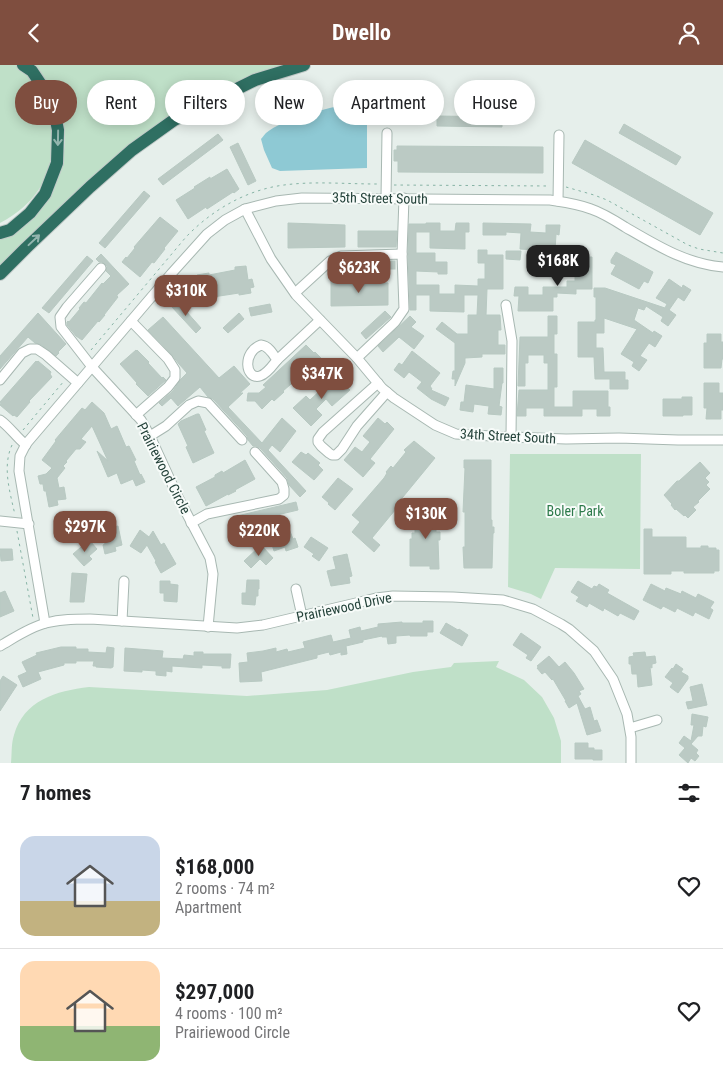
<!DOCTYPE html>
<meta charset="utf-8">
<style>
:root{--surface:#fff;--page:#f2f2f2;--text:#202124;--muted:#757577;--line:#e0e0e0;--accent:#7f4e3f}
body{margin:0;font-family:"Roboto Condensed",sans-serif;background:var(--page);color:var(--text);height:100vh;display:flex;flex-direction:column;font-size:19px;white-space:nowrap}
*{box-sizing:border-box;margin:0}
p{font-size:16px;color:var(--muted)}
.icon{flex:none;width:28px;height:28px;fill:none;stroke:currentColor;stroke-width:2;stroke-linecap:round;stroke-linejoin:round}
.map{position:relative;height:698px;overflow:hidden}
.panel{display:flex;flex-direction:column;background:var(--surface);flex:1}
.panel>*{flex:none}
.top-card{position:absolute;left:15px;top:15px;width:694px;height:45px;display:flex;gap:10px}
.price{position:absolute;translate:-50% -42px;padding:0 11px;border-radius:10px;background:var(--accent);color:#fff;font-size:16px;line-height:32px;filter:drop-shadow(0 1px 2px #0008)}
.price::after{content:'';position:absolute;left:50%;top:30px;width:15px;height:11px;margin-left:-8px;background:inherit;clip-path:polygon(0 0,100% 0,50% 100%)}
.price.active{background:#222;color:#fff}
ul{padding:0;list-style:none}
li{display:flex;align-items:center;gap:15px;height:125px;padding:0 20px}
li+li{border-top:1px solid var(--line)}
li span{display:grid;place-items:center;flex:none;width:140px;height:100px;border-radius:15px;color:#555}
li>.icon{margin-inline-start:auto}
span .icon{width:60px;height:60px;fill:#fffc;stroke-width:1}
li b{font-size:21px}
h2{display:flex;justify-content:space-between;align-items:center;height:60px;padding:0 20px;font-size:21px}
.tag{padding:0 18px;border-radius:22px;background:var(--surface);box-shadow:0 2px 12px #0003;font-size:18px;line-height:45px}
.tag.active{background:var(--accent);color:#fff}
header{display:flex;justify-content:space-between;align-items:center;height:65px;padding:0 20px;background:var(--accent);color:#fff;font-size:22px;font-weight:700}
.map>svg:first-child{display:block}
</style>
<header><svg class="icon" aria-label="back" viewBox="0 0 24 24"><path d="M15 5l-7 7 7 7"/></svg>Dwello<svg class="icon" aria-label="person" viewBox="0 0 24 24"><circle cx="12" cy="8" r="4"/><path d="M4 21q1-7 8-7t8 7"/></svg></header>
<div class="map">
<svg width="723" height="698" viewBox="0 0 723 698">
<rect width="100%" height="100%" fill="#e6efeb"/>
<g fill="#bfe0c8">
<path d="M0,0H16C20,4 26,8 30,13C53,41 61,87 42,119C33,136 17,149 0,158Z"/>
<path d="M32,0H284L215,27L171,51L140,72L103,102L0,202V174L47,136L54,123L63,94L65,77L64,61Z"/>
<path d="M510,389H641L640,504L555,503L541,534L531,529L508,522Z"/>
<path d="M499,596L496,602L524,615L542,632L554,653L561,676V698H11C12,689 11,679 14,670C24,635 56,626 89,622L247,631L327,625L413,607L451,602L454,598Z"/>
</g>
<path fill="#8ec9d4" d="M357,38L363,40L367,46V103L280,106L272,103L264,85L261,74C262,73 265,69 266,68C282,54 336,40 357,38Z"/>
<g fill="#bbcac4" stroke="#b8c9c2">
<path d="M437,51L502,52V62L437,61Z"/>
<path d="M624,59L681,92L676,100L619,68Z"/>
<path d="M218,69L223,75L163,120L158,114Z"/>
<path d="M585,75L713,148L700,170L572,98Z"/>
<path d="M238,78L256,116L248,120L230,82Z"/>
<path d="M397,81L543,82V108L398,107V96H394V85H397Z"/>
<path d="M227,104L239,124L234,128L233,127L207,144L206,142L188,154L176,135L195,123L194,122L210,112V114Z"/>
<path d="M144,126L150,131L105,183L99,178Z"/>
<path d="M160,152L178,166L164,183L165,184L154,198L152,197L140,212L122,197L126,192L127,193L135,183L134,182Z"/>
<path d="M288,158L345,160V182L288,183Z"/>
<path d="M426,158H440V166H455L456,158H469V167H465V184L430,183V167H416V188H435V197H447V209H438V207L416,206V220H439V229H455V220L478,221V214H485V198H478V185H487V190H503V224H487L486,250H500L501,265H498V280H505V289H482V292L465,293V298L455,321V314H452L453,306H455V278L436,264L442,257L457,269H468V250H477L478,230H464V247L430,246V230H416V245H410L408,189L409,159H426Z"/>
<path d="M483,158L531,159L530,167L546,168V160H560L559,170L556,169L555,186L520,184L521,168L506,167V170H483Z"/>
<path d="M358,166H397L396,182H358Z"/>
<path d="M506,186H521L520,195L506,194Z"/>
<path d="M616,187L653,207L648,218L644,216L639,224L611,209L616,200L611,198V195Z"/>
<path d="M567,188H576V192H592V224H576V229L557,228V232H553V246H518L519,231H514L515,222H528V230H543V222H567V216H575V201H567Z"/>
<path d="M101,189L129,219L117,230V231L118,232L104,250H105L99,257L98,256L82,275L76,271L67,260V257L68,256L69,257L80,244L79,243L84,237L86,238L102,218L103,219L111,211L106,206L107,201L105,199L102,197H99L96,194Z"/>
<path d="M87,191L93,196L49,248L42,243Z"/>
<rect x="371" y="196" width="24" height="8"/>
<path d="M246,201L248,215L252,214L254,222L250,223L251,228L239,230V228L213,232L214,238L203,239L200,225H196L195,219L199,218L197,210L209,208V210L235,205V202Z"/>
<path d="M669,214L682,223L683,220L691,225L684,236L678,232L669,245L676,250L668,261L661,256L663,252L646,241L644,245L638,243L634,255L653,268L654,266L662,271L655,282L649,278L640,291L647,295L639,306L632,301L634,297L621,289L637,264L604,253V268H596V283H603L604,307H625V315H628V324H610V314H595L594,292H578V257H595V255H596V232H594V223H605L665,243L667,239L656,233Z"/>
<path d="M331,216L388,218V240L331,241Z"/>
<path d="M177,236L201,263L196,268L171,241Z"/>
<path d="M270,239L272,247L251,251L249,243Z"/>
<path d="M385,246L391,252L366,274L361,268Z"/>
<path d="M38,248L66,279L58,287L59,288L56,291L40,279L35,278L28,272L0,304V291Z"/>
<path d="M239,248L244,254L228,268L223,263Z"/>
<path d="M410,251L416,257L411,262L424,271L414,284L399,272L383,287L378,281Z"/>
<path d="M548,251H557V269H554V289H557V322H554V342H573V326H608V342H610V351H597V344H582V351H544V343H526V351H517L519,325H548V298H544V290H528V298H525V321H518L520,272H548Z"/>
<path d="M163,252L219,313L234,301L250,319L240,328H243L228,342L262,378L282,353L296,366L280,387L272,380L268,385L306,426L300,432L289,420L287,413L260,383L256,381H253L248,375L247,371L213,334L208,332L200,322L178,341L171,333L162,341L159,338L173,326L181,314L187,308L179,299L172,290L148,265Z"/>
<path d="M707,269H721V277H723V294H722L721,303H704V278H707Z"/>
<path d="M306,280L314,288L315,287L321,293L283,326L284,327L274,336L272,334L262,344L255,336H247L248,328H259L266,322L263,320Z"/>
<path d="M136,285L137,286V285L149,297L148,298L162,313L163,312L166,315L148,331L136,319L137,318L121,300L120,299Z"/>
<path d="M412,286L440,308L430,321L432,324L431,325L449,333L445,341L431,334L417,323L422,317L409,307L404,313L394,305L399,298L402,300Z"/>
<path d="M36,296L37,297L38,296L51,307L50,309L52,312L29,336L30,337L17,352L14,350L13,351L0,340L1,339L0,337Z"/>
<path d="M494,303H503V318H502L499,341L502,342L501,350L488,349L489,341L474,339L473,347L460,345L461,337H464L466,320L494,324Z"/>
<path d="M338,309L345,317L343,318L350,325L332,341L326,334L316,344L322,350L311,361L293,343L306,331L310,335Z"/>
<path d="M704,318H719V328H723V345H721V354H706L707,343H704Z"/>
<path d="M682,332H692V350H683V351H663V334H682Z"/>
<path d="M92,337L104,348L111,364L117,361L126,382L129,381L136,395L134,396L140,410L141,409L145,417L136,421L133,414L121,419L117,408L108,412L97,386L108,396L92,361L81,374L86,377L80,384H76L66,396L67,397L63,401L65,403L57,413L59,423L64,422L66,434L57,435L58,440L49,442L46,426H44L43,419H40L38,411L46,409L52,403L42,395L56,376L55,375L82,343L85,345Z"/>
<path d="M197,349H199L206,365L204,366L214,388L193,398L186,382L188,381L178,359L181,356Z"/>
<path d="M378,353L385,359L387,357L394,364L370,394L375,398L363,412L344,395L355,382L362,387L370,377L363,371Z"/>
<path d="M414,376L435,393L398,438L400,439L372,473L380,480L374,487L352,467L360,457L352,450L384,413L387,408L386,407L391,401L393,403L406,387L404,385Z"/>
<path d="M301,387L306,390L308,388L320,398L318,400L323,405L314,415L292,397Z"/>
<path d="M245,395L255,414L235,425L236,426L228,430V429L206,441L196,422L215,412V410L222,406L223,408Z"/>
<path d="M464,395H491V455H492V462H494V468H493L492,503H464L463,482H465V447H463L465,403H464Z"/>
<path d="M700,397L710,408L705,413L709,417L706,420L710,424L698,436L699,437L693,442L696,445L688,453L685,450L684,451L676,444L675,445L671,440L672,439L664,430L677,416H679Z"/>
<path d="M338,413L353,424L335,445L328,439L329,438L322,432Z"/>
<path d="M296,437L298,445L239,459L237,451Z"/>
<path d="M426,440H440V453H436V467H440V475H438L439,504H430V501H410V474H412V468H415V461H418V456H420L422,448H426Z"/>
<path d="M118,461L122,480L115,482L116,486L105,489L103,480L105,479L103,470L111,468L110,463Z"/>
<path d="M288,461L293,474L295,473L298,482L286,486L285,482L274,486L270,473L278,470L276,465Z"/>
<path d="M644,464H652V472H686V483H701V481H708V483H716V485H719V506H714V508H684V506H671V509H644Z"/>
<path d="M140,465L149,472L153,466L161,480L164,478L176,499L161,508L155,497L156,496L147,480L141,488L130,481Z"/>
<path d="M311,472L328,483L319,496L312,491L314,489L304,482Z"/>
<path d="M88,476H90L97,484L89,491L92,494L84,501L73,489Z"/>
<path d="M261,480L273,493L266,500L260,494L251,503L244,496Z"/>
<path d="M0,484H12L13,495L1,496Z"/>
<path d="M347,489L352,511L349,512L350,518L331,521L327,506L336,504L333,492Z"/>
<path d="M72,508L87,509L84,537H70Z"/>
<path d="M247,515H259V524H258V531H256L255,540L242,539V528H246Z"/>
<path d="M160,516H170V519L178,520L177,537L164,536V528H160Z"/>
<path d="M578,516L592,524L594,521L597,522L599,519L609,525L607,528L639,546L634,555L620,548L618,551L604,543L603,546L589,538L587,542L576,536L579,532L571,527Z"/>
<path d="M651,519L665,526L666,523L681,529L682,526L696,533L698,529L714,537L710,543L713,545L709,554L695,547L693,551L677,543L675,547L663,541L661,544L643,535Z"/>
<path d="M5,526L14,546L0,552V528Z"/>
<path d="M423,556H433V567H427V571H410V570L396,571V578L388,579L387,572H382V571L363,575V577L346,581L347,589L341,590V587L330,590L329,587L317,590V593L261,607L262,616L240,617L239,598L248,597L247,588L263,586L276,583V587L287,584L288,587L305,583L303,577L331,570L333,577L351,573L349,565L360,562L361,566L378,562V559L402,557V558H423Z"/>
<path d="M446,558L458,565L459,564L468,570L462,581L440,568Z"/>
<path d="M521,568L541,582L531,596L526,593L528,590L513,580Z"/>
<path d="M61,582H76V584H88V587L106,588L107,582L114,583L113,602L111,603L96,602V601H93L94,596H76V598H64V600L38,607L41,614L23,622L18,611L27,607L22,597L37,590L36,588Z"/>
<path d="M125,583L163,586L162,593L183,594L184,590L194,591V587H203V589H231L230,603H222V601L202,600V603L172,601V607L166,606V611L156,610V606L142,605V607L124,606Z"/>
<path d="M645,587L646,592L655,591L656,598L652,599V603L650,602L652,620L638,622L637,609H632L631,599H629V592L634,591L633,588Z"/>
<path d="M549,591L559,602L565,597L574,608L584,624L579,626L581,629L578,631L585,644L590,642L594,656L597,655L601,666L587,670L577,638L569,643L565,636H566L553,614L552,615L545,607L542,609L537,603L539,602L537,601Z"/>
<path d="M676,599L683,604L681,607L688,611V614L678,628L670,622L673,618L665,612L672,603L673,604Z"/>
<path d="M3,611L17,620L0,646V616Z"/>
<path d="M702,619L707,640L688,644L686,637L693,636L690,622Z"/>
<path d="M692,649L708,652L706,662L703,661L702,671H698L691,679L698,685L696,688L699,691L695,696L691,693L688,698L679,690L685,683L679,678L684,671L691,676L694,660H691Z"/>
<path d="M575,678H588V683H594V685H602V695H593V694H575Z"/>
</g>
<g fill="none" stroke-linecap="round" stroke-linejoin="round">
<g stroke="#a8b8b2" stroke-width="11">
<g id="minor">
<path d="M386,133L387,68"/>
<path d="M558,136L559,70"/>
<path d="M245,144L271,194L296,230L357,293L382,323L394,333L435,360L456,369L511,372L566,374L619,373L678,375H723"/>
<path d="M402,189L404,133"/>
<path d="M101,203L67,242L60,252L61,262L92,302L141,355L150,371L178,432L210,493L213,509L208,562"/>
<path d="M295,228L330,196L341,191L402,189L404,244L395,257L357,293"/>
<path d="M506,240L512,276L511,372"/>
<path d="M131,256L168,294L175,305V313L168,322L136,350"/>
<path d="M261,280C269,281 273,289 277,295C273,300 267,309 260,311C245,315 242,287 261,280Z"/>
<path d="M277,295L320,255"/>
<path d="M0,315L22,288L30,284H37L46,290L78,318"/>
<path d="M378,318L323,367L318,374V377L321,381L329,388L332,390H336L342,384L357,361L387,327"/>
<path d="M0,355C10,362 16,372 26,380"/>
<path d="M150,371L166,361L189,340L198,336L208,338L242,375"/>
<path d="M0,456L29,459"/>
<path d="M191,458L207,449L279,434L284,430V424L282,417L255,387"/>
<path d="M296,524L302,551"/>
<path d="M122,556L124,516"/>
<path d="M45,558L19,406L20,391L26,379L171,209L207,169L225,155L245,144L276,136L302,133L550,135C564,137 578,139 591,144C603,148 614,155 625,162C656,180 686,199 723,202"/>
<path d="M0,581C14,573 30,562 46,558C61,554 75,554 90,554L237,563L263,560L356,538L376,533L393,531L453,532L503,535L533,544L561,559L569,564L594,586L613,614L627,649L631,672V698"/>
<path d="M630,663L657,655"/>
</g>
</g>
<g stroke="#c2cac8" stroke-width="14">
<g id="highway">
<path d="M0,168L10,165L30,148L45,129L57,98L58,65L52,36L32,6L23,0"/>
<path d="M0,209L26,183L90,122L132,85L174,55L255,15L304,0"/>
</g>
</g>
<g stroke="#86b3a5" stroke-width="1" stroke-dasharray="2.5 4" stroke-linecap="butt">
<path d="M394,120L550,121"/>
<path d="M566,122L594,130L607,135L688,180L699,184L723,188"/>
<path d="M91,285L186,172C212,145 246,125 284,120C314,116 346,119 377,119"/>
<path d="M23,365L64,316"/>
<path d="M12,380C2,402 10,427 15,450"/>
<path d="M17,466L33,553"/>
</g>
<use href="#minor" stroke="#fff" stroke-width="9"/>
<use href="#highway" stroke="#2f6f62" stroke-width="12"/>
</g>
<defs><path id="oneway-shaft" d="M-6 0H5M1.5-3L5.5 0L1.5 3" fill="none" stroke-width="1.6" stroke-linecap="round" stroke-linejoin="round" transform="scale(1.25)"/></defs>
<g stroke="#93b5ae">
<use href="#oneway-shaft" transform="translate(58 73) rotate(91)"/>
<use href="#oneway-shaft" transform="translate(34 175) rotate(-43)"/>
</g>
<g text-anchor="middle" dominant-baseline="central" stroke-width="4" stroke-linejoin="round" paint-order="stroke">
<g font-size="14" fill="#24423a" stroke="#f7fbf9">
<text transform="translate(380 133) rotate(1)">35th Street South</text>
<text transform="translate(508 371) rotate(3)">34th Street South</text>
<text transform="translate(164 403) rotate(63)">Prairiewood Circle</text>
<text transform="translate(344 542) rotate(-12)">Prairiewood Drive</text>
</g>
<g font-size="14" fill="#2d7a4b" stroke="#f7fbf9">
<text x="575" y="446">Boler Park</text>
</g>
</g>
</svg>
<b class="price active" style="left:558px;top:222px">$168K</b>
<b class="price" style="left:359px;top:229px">$623K</b>
<b class="price" style="left:186px;top:252px">$310K</b>
<b class="price" style="left:322px;top:335px">$347K</b>
<b class="price" style="left:426px;top:475px">$130K</b>
<b class="price" style="left:85px;top:488px">$297K</b>
<b class="price" style="left:259px;top:492px">$220K</b>
<div class="top-card">
<a class="tag active">Buy</a>
<a class="tag">Rent</a>
<a class="tag">Filters</a>
<a class="tag">New</a>
<a class="tag">Apartment</a>
<a class="tag">House</a>
</div>
</div>
<section class="panel">
<h2>7 homes<svg class="icon" aria-label="filters" viewBox="0 0 24 24"><path d="M4 7h16M4 17h16"/><circle cx="9" cy="7" r="2"/><circle cx="15" cy="17" r="2"/></svg></h2>
<ul>
<li><span style="background:linear-gradient(#c9d6e8 65%,#c2b280 0)"><svg class="icon" aria-label="home" viewBox="0 0 24 24"><path d="M3 11l9-7 9 7M6 9v11h12V9"/></svg></span><div><b>$168,000</b><p>2 rooms · 74 m²</p><p>Apartment</p></div><svg class="icon" aria-label="heart" viewBox="0 0 24 24"><path d="M12 20l-8-8c-3-5 5-10 8-4 3-6 11-1 8 4z"/></svg></li>
<li><span style="background:linear-gradient(#ffd9b3 65%,#8fb573 0)"><svg class="icon" aria-label="home" viewBox="0 0 24 24"><path d="M3 11l9-7 9 7M6 9v11h12V9"/></svg></span><div><b>$297,000</b><p>4 rooms · 100 m²</p><p>Prairiewood Circle</p></div><svg class="icon" aria-label="heart" viewBox="0 0 24 24"><path d="M12 20l-8-8c-3-5 5-10 8-4 3-6 11-1 8 4z"/></svg></li>
</ul>
</section>
